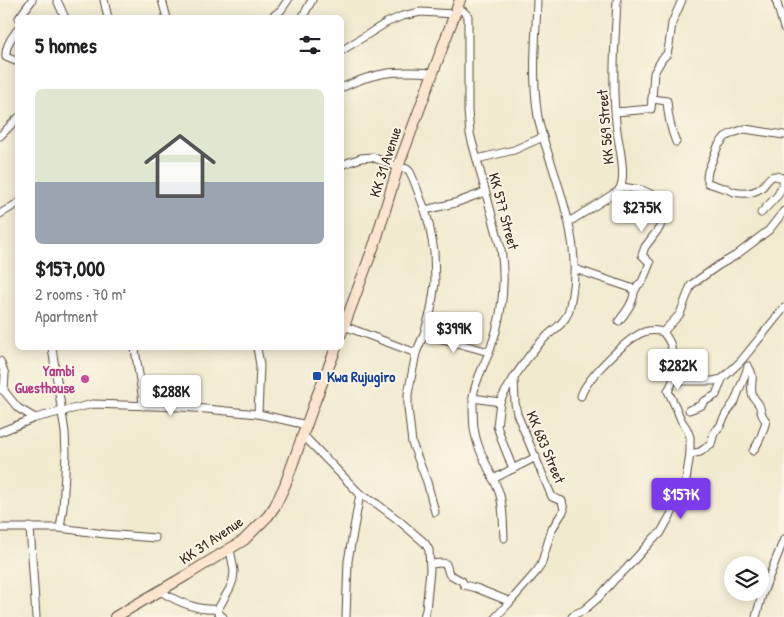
<!DOCTYPE html>
<meta charset="utf-8">
<style>
:root{--surface:#fff;--page:#f2f2f2;--text:#202124;--muted:#757577;--line:#e0e0e0;--accent:#7c3aed}
body{margin:0;font-family:"Patrick Hand",sans-serif;background:var(--page);color:var(--text);height:100vh;display:flex;flex-direction:column;font-size:19px;white-space:nowrap}
*{box-sizing:border-box;margin:0}
p{font-size:16px;color:var(--muted)}
.icon{flex:none;width:28px;height:28px;fill:none;stroke:currentColor;stroke-width:2;stroke-linecap:round;stroke-linejoin:round}
.map{position:relative;flex:1;overflow:hidden}
.details{position:absolute;left:15px;top:15px;width:329px;height:335px;display:flex;flex-direction:column;background:var(--surface);border-radius:8px;box-shadow:0 2px 12px #0003}
.details>*{flex:none}
.fabs{position:absolute;left:724px;top:556px;display:grid;gap:10px}
.fabs a{display:grid;place-items:center;width:45px;height:45px;border-radius:50%;background:var(--surface);box-shadow:0 2px 12px #0003;font-size:25px}
.price{position:absolute;translate:-50% -42px;padding:0 11px;border-radius:5px;background:#fff;color:#222;font-size:16px;line-height:32px;filter:drop-shadow(0 1px 2px #0008)}
.price::after{content:'';position:absolute;left:50%;top:30px;width:15px;height:11px;margin-left:-8px;background:inherit;clip-path:polygon(0 0,100% 0,50% 100%)}
.price.current{background:var(--accent);color:#fff}
ul{padding:0;list-style:none}
li{display:grid;align-content:center;gap:10px;height:265px;padding:0 20px}
li+li{border-top:1px solid var(--line)}
li span{display:grid;place-items:center;height:155px;border-radius:8px;color:#555}
li>.icon{margin-inline-start:auto}
span .icon{width:90px;height:90px;fill:#fffc;stroke-width:1}
li b{font-size:21px}
h2{display:flex;justify-content:space-between;align-items:center;height:60px;padding:0 20px;font-size:21px}
.map>svg:first-child{display:block}
</style>
<div class="map">
<svg width="784" height="617" viewBox="0 0 784 617">
<rect width="100%" height="100%" fill="#fcf5e5"/>
<filter id="ink" filterUnits="userSpaceOnUse"><feTurbulence type="fractalNoise" baseFrequency=".02" numOctaves="2"/><feDisplacementMap in="SourceGraphic" scale="10" xChannelSelector="R" yChannelSelector="G"/><feConvolveMatrix kernelMatrix="1 2 1 2 8 2 1 2 1" color-interpolation-filters="sRGB"/></filter>
<filter id="wash" filterUnits="userSpaceOnUse"><feTurbulence type="fractalNoise" baseFrequency=".0096" numOctaves="4" result="noise"/><feDisplacementMap in="SourceGraphic" scale="20" xChannelSelector="R" yChannelSelector="G"/><feGaussianBlur stdDeviation="1.12" result="paint"/><feColorMatrix in="noise" values="0 0 0 0 0 0 0 0 0 0 0 0 0 0 0 0 0 1.4 0 .05"/><feComposite in="paint" operator="in"/></filter>
<g filter="url(#wash)">
<rect width="100%" height="100%" fill="#f1eacf"/>
</g>
<g filter="url(#ink)">
<g fill="none" stroke-linecap="round" stroke-linejoin="round">
<g stroke="#564739" stroke-width="9">
<g id="street">
<path d="M57,0L65,18"/>
<path d="M104,0L108,18"/>
<path d="M162,0L167,18"/>
<path d="M776,0L784,28"/>
<path d="M456,8L463,11L468,16V111L470,134L501,249C506,283 502,318 490,350C484,366 475,380 473,397C473,407 473,419 474,428C477,451 491,471 499,492C504,507 503,523 504,538"/>
<path d="M19,18L32,0"/>
<path d="M271,18L281,10L288,0"/>
<path d="M302,18L312,0"/>
<path d="M18,29C12,37 5,46 6,57L18,62"/>
<path d="M341,51L386,23L402,16L421,12L454,14"/>
<path d="M341,88C375,72 395,70 432,73"/>
<path d="M616,112L651,109L652,99"/>
<path d="M0,136L18,118"/>
<path d="M676,142C670,128 668,115 667,101L652,99L654,73L662,59L667,54L669,45L672,23L682,0"/>
<path d="M477,159L514,150L543,137"/>
<path d="M341,165L361,158L372,157L398,167L407,169L410,172L414,181L425,210L429,224L434,251L435,283L431,310L424,334L416,353L408,394V408L412,443L427,482L435,512"/>
<path d="M707,178L708,171L718,146L725,137L733,133L745,129L784,135"/>
<path d="M708,183L723,188H726C735,195 751,195 761,188C769,181 769,171 784,179"/>
<path d="M622,187L642,190L655,196L660,205L662,214L660,227L645,247L642,255L650,263L642,282L638,285L634,292"/>
<path d="M425,210L455,203L485,192"/>
<path d="M761,213L778,195L784,181"/>
<path d="M0,214L18,203"/>
<path d="M569,222L618,191C628,180 619,146 617,131C611,88 615,43 617,0"/>
<path d="M575,269L634,289C635,301 626,312 619,321"/>
<path d="M344,326L416,353"/>
<path d="M663,332L680,314L691,285L719,265L735,256L769,230L784,211"/>
<path d="M424,334L489,352"/>
<path d="M52,348L65,432L66,454L63,508L60,528"/>
<path d="M135,348C137,367 142,386 143,406"/>
<path d="M257,348L260,365L258,414"/>
<path d="M0,361L5,374L4,391"/>
<path d="M748,366C756,378 750,380 752,393C753,399 755,399 758,403C762,409 759,413 766,421C763,433 760,441 753,451"/>
<path d="M0,389L4,391L18,408L35,418"/>
<path d="M581,396C586,379 627,338 644,332C650,330 656,330 663,332C666,336 670,341 671,346C672,350 671,354 671,358C671,366 673,375 679,381H713L722,379L741,361L784,308"/>
<path d="M473,398L500,402C504,392 510,385 515,376C523,365 530,353 540,343C549,332 563,326 568,313C570,307 571,300 572,294C580,250 565,206 552,165C546,147 539,129 537,110C532,74 536,36 537,0"/>
<path d="M500,402L497,426L502,441L513,469"/>
<path d="M689,410L702,405L703,402L716,395L722,379"/>
<path d="M0,432L35,418L93,404L181,407L206,409L258,414L307,425"/>
<path d="M303,435L360,494L377,504L397,519L425,543L429,550L430,570L426,610L424,617"/>
<path d="M690,454L700,452L711,444L714,433L720,426L726,414L735,401L748,367"/>
<path d="M493,479L536,457"/>
<path d="M30,527L36,617"/>
<path d="M0,528H60L105,534L155,538"/>
<path d="M430,564L442,563L446,564L449,574L462,581L464,585L476,588L506,600L509,603"/>
<path d="M160,591C176,601 198,611 218,609"/>
<path d="M223,617L218,613V609L230,588L233,580L234,571L230,549"/>
<path d="M346,617L348,561L360,494"/>
<path d="M496,617L509,603L537,571L541,565L552,529L564,510L562,501L552,497L517,414L515,403L514,378"/>
<path d="M572,617L575,614L584,610L599,597L615,579L626,569L653,539L656,536L660,534L674,509L685,487L690,454V437L687,429L681,420L677,410L668,391L675,377"/>
<path d="M756,617L762,595L784,539"/>
</g>
</g>
<g stroke="#564739" stroke-width="12">
<g id="secondary">
<path d="M341,334L376,240L398,167L460,0"/>
<path d="M115,617L187,575L244,540L268,516L275,506L285,485L315,401L336,348"/>
</g>
</g>
<use href="#street" stroke="#fff" stroke-width="7"/>
<use href="#secondary" stroke="#fbe5cf" stroke-width="10"/>
</g>
</g>
<rect fill="#1a4fb4" stroke="#fcf5e5" stroke-width="2" x="312" y="371" width="10" height="10" rx="2.5"/>
<circle fill="#d1479c" stroke="#fcf5e5" stroke-width="2" cx="85" cy="379" r="5"/>
<g text-anchor="middle" dominant-baseline="central" stroke-width="4" stroke-linejoin="round" paint-order="stroke">
<g font-size="15" fill="#3b2a1e" stroke="#fcf5e5">
<text transform="translate(605 127) rotate(-95)">KK 569 Street</text>
<text transform="translate(385 162) rotate(-72)">KK 31 Avenue</text>
<text transform="translate(504 211) rotate(75)">KK 577 Street</text>
<text transform="translate(546 447) rotate(67)">KK 683 Street</text>
<text transform="translate(211 540) rotate(-34)">KK 31 Avenue</text>
</g>
<g font-size="15" font-weight="bold" fill="#b23c85" stroke="#fcf5e5" text-anchor="end">
<text x="75" y="370">Yambi<tspan x="75" dy="17">Guesthouse</tspan></text>
</g>
<g font-size="15" font-weight="bold" fill="#164399" stroke="#fcf5e5" text-anchor="start">
<text x="327" y="376">Kwa Rujugiro</text>
</g>
</g>
</svg>
<div class="fabs">
<a><svg class="icon" aria-label="layers" viewBox="0 0 24 24"><path d="M12 4l9 5-9 5-9-5zM3 14l9 5 9-5"/></svg></a>
</div>
<b class="price" style="left:642px;top:233px">$275K</b>
<b class="price" style="left:454px;top:354px">$399K</b>
<b class="price" style="left:678px;top:391px">$282K</b>
<b class="price" style="left:171px;top:417px">$288K</b>
<b class="price current" style="left:681px;top:520px">$157K</b>
<section class="details">
<h2>5 homes<svg class="icon" aria-label="filters" viewBox="0 0 24 24"><path d="M4 7h16M4 17h16"/><circle cx="9" cy="7" r="2"/><circle cx="15" cy="17" r="2"/></svg></h2>
<ul>
<li><span style="background:linear-gradient(#dfe7d0 60%,#9aa5b1 0)"><svg class="icon" aria-label="home" viewBox="0 0 24 24"><path d="M3 11l9-7 9 7M6 9v11h12V9"/></svg></span><div><b>$157,000</b><p>2 rooms · 70 m²</p><p>Apartment</p></div></li>
</ul>
</section>
</div>
